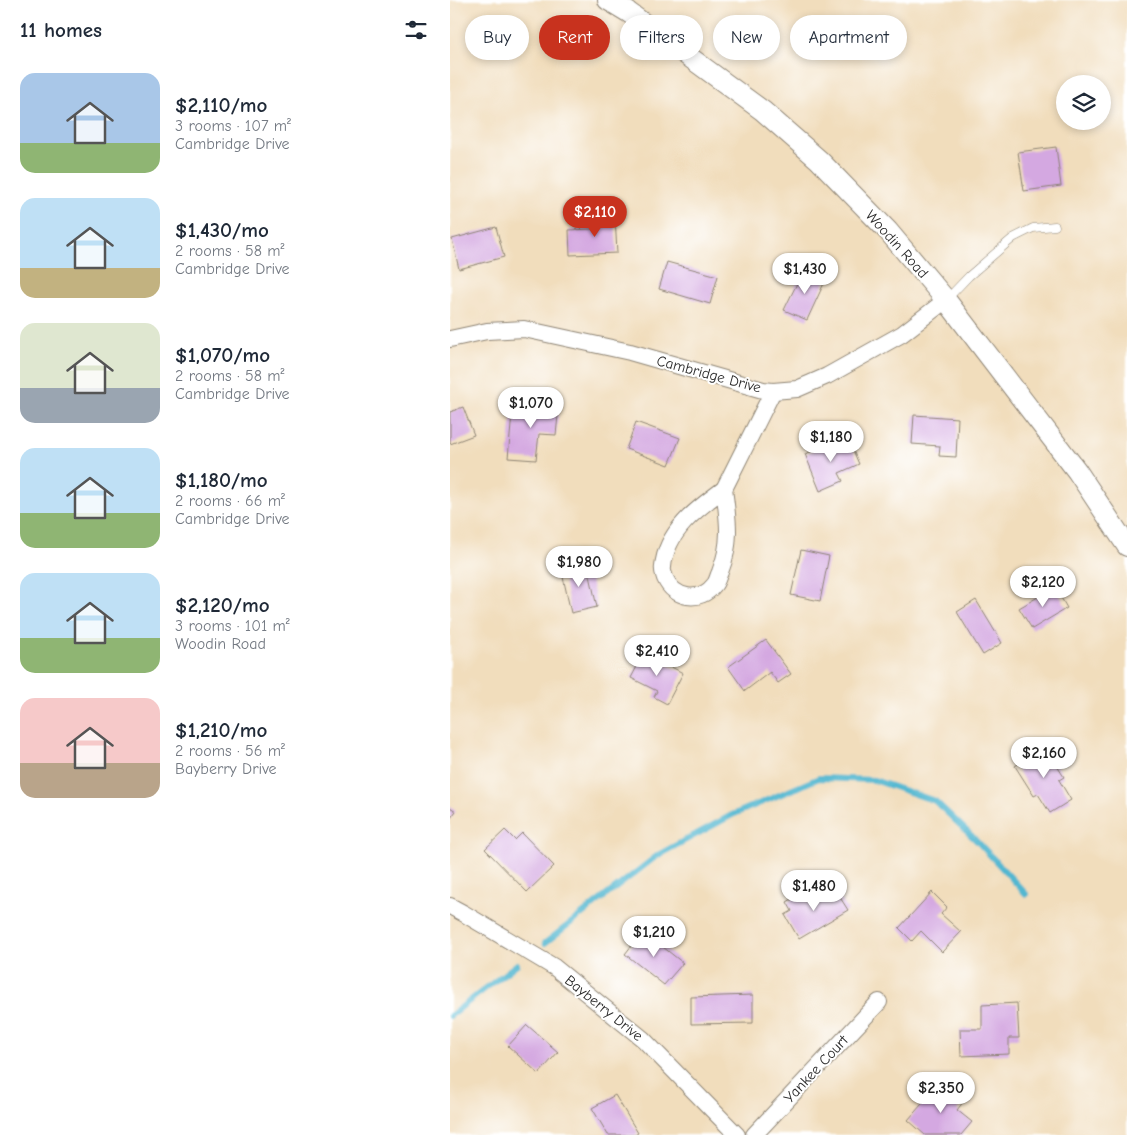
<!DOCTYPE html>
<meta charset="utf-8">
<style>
:root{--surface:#fff;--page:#f2f2f3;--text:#1f2937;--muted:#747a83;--accent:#c8321e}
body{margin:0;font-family:"Comic Neue",sans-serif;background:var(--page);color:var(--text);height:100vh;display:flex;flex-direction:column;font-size:19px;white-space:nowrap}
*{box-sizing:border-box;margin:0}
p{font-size:16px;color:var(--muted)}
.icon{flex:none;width:28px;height:28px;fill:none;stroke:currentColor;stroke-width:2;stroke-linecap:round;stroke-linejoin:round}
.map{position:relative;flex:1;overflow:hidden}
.side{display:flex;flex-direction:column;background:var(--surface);width:450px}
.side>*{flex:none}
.hud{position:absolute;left:15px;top:15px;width:475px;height:45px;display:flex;gap:10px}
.controls{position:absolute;left:606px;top:75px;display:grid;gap:10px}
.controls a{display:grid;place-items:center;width:55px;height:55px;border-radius:50%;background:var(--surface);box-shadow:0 2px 8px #0003;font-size:25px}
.price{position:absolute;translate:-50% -42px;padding:0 11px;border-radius:18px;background:#fff;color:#222;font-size:16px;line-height:32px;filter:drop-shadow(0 1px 2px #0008)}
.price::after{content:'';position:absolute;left:50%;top:30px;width:15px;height:11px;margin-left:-8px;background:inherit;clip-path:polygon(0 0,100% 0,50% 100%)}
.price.current{background:var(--accent);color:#fff}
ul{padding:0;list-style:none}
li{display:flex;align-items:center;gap:15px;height:125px;padding:0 20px}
li span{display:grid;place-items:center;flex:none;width:140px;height:100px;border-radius:15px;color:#555}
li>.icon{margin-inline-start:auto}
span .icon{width:60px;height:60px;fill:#fffc;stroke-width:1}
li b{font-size:21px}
h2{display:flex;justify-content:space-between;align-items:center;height:60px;padding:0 20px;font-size:21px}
.pill{padding:0 18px;border-radius:22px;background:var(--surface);box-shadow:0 2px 8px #0003;font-size:18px;line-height:45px}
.pill.current{background:var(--accent);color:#fff}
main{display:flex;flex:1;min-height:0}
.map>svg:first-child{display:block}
</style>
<main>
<section class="side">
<h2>11 homes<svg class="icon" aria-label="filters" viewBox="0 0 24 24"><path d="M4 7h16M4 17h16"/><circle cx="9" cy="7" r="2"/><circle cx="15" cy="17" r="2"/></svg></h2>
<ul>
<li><span style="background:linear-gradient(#a9c7e8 70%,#8fb573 0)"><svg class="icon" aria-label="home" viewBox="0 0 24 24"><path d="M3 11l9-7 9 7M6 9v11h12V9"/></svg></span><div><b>$2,110/mo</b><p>3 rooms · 107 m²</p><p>Cambridge Drive</p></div></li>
<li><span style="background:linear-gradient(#bfe0f5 70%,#c2b280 0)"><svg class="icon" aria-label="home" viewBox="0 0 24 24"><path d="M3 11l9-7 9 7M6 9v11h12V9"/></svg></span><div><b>$1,430/mo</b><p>2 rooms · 58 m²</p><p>Cambridge Drive</p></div></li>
<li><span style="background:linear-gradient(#dfe7d0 65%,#9aa5b1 0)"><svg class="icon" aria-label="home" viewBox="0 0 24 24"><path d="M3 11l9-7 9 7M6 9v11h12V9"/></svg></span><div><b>$1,070/mo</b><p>2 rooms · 58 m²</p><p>Cambridge Drive</p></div></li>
<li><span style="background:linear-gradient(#bfe0f5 65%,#8fb573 0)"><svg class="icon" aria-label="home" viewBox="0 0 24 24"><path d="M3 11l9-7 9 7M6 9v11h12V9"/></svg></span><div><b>$1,180/mo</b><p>2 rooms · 66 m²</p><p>Cambridge Drive</p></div></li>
<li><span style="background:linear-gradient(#bfe0f5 65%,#8fb573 0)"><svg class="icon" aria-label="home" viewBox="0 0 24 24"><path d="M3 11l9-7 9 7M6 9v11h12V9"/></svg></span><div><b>$2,120/mo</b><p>3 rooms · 101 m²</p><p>Woodin Road</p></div></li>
<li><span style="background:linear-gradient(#f6c9c9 65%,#b9a48a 0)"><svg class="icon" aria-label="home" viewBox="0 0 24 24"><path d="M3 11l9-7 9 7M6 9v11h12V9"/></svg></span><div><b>$1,210/mo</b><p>2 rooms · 56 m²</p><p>Bayberry Drive</p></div></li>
</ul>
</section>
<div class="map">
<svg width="677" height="1135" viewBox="0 0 677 1135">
<rect width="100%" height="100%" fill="#fff"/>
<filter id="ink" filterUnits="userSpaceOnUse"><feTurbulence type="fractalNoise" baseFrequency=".02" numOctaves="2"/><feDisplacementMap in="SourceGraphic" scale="10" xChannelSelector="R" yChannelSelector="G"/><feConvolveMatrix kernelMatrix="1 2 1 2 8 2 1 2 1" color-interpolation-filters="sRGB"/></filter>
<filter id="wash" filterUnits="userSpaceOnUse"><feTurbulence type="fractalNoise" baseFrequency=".0096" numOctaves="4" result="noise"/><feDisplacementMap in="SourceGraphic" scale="20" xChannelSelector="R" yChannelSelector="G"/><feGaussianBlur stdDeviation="1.12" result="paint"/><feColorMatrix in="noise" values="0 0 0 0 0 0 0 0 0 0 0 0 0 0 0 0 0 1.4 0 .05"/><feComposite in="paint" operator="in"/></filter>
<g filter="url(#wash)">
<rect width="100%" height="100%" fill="#f1ddbc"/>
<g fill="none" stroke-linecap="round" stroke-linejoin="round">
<g stroke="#52b7d0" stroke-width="6">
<path d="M95,943L208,855L282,815L369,778L424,780L485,801L527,841L576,894"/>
<path d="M0,1016L67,964"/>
</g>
</g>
<g id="blocks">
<g fill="#d4a8e1">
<path d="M606,147L611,186L574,191L568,152Z"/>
<path d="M165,217L167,253L120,255L119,230L143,229V218Z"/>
<path d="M46,227L54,257L9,269L2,239Z"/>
<path d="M217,262L268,276L260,304L209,289Z"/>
<path d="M354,269L376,279L357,320L334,310Z"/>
<path d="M63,403L109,406L106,435L89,434L86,460L58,458Z"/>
<path d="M13,407L24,435L0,444V412Z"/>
<path d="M464,415L508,418L506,457L489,456L490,446L462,444Z"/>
<path d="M186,422L230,438L219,465L176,449Z"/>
<path d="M397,437L409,464L389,473L393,481L370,491L355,454Z"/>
<path d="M351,550L379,556L370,601L341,595Z"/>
<path d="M137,562L147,607L121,613L111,568Z"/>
<path d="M605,587L617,608L582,629L569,608Z"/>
<path d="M526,600L552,643L533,655L507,612Z"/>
<path d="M316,640L341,674L328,683L320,672L295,691L278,667Z"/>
<path d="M194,653L233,673L217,704L204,697L207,691L181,678Z"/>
<path d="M595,747L614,777L609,780L621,800L600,813L588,794L584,796L565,766Z"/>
<path d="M0,807L6,811L0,819Z"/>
<path d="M55,830L65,840L72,833L104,866L77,892L35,849Z"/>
<path d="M384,888L398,910L349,939L335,915L342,911L337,902L352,893L358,903Z"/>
<path d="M482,892L497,907L491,914L511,932L492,952L471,931L462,941L449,928Z"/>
<path d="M193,931L233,963L214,985L175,954Z"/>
<path d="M303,995V1023L241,1024V997Z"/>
<path d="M567,1003L569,1038H559V1054L511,1056L510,1029H532V1005Z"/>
<path d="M77,1025L108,1052L89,1074L58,1046Z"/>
<path d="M491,1082L514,1101L507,1110L522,1122L511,1135H475L458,1120Z"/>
<path d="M165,1095L188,1133L185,1135H158L142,1108Z"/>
</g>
</g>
</g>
<g filter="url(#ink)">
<use href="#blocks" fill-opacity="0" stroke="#8e8474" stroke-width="1"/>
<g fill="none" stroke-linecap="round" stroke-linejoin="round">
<g stroke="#8e8474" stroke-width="9">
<path id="service" d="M496,300L519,276L563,238L583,228L605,226"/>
</g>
<g stroke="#8e8474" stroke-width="18">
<g id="minor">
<path d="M0,339L37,331L74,329L180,352L313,390L323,391L347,389L377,376L452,334L496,300"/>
<path d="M274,489C278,519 282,542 270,572C268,576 267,582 264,585C250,603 224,599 215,578C214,574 212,571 213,567C216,531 248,508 274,489Z"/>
<path d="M274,489L323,391"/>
<path d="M0,906L13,913L104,967L193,1039L287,1135"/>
<path d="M304,1135L429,1002"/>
</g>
</g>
<g stroke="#8e8474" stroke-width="22">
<path id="tertiary" d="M158,0L178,12L313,111L369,160L438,231L496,300L627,471L677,546"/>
</g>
<use href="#service" stroke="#fff" stroke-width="8"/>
<use href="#minor" stroke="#fff" stroke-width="16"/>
<use href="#tertiary" stroke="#fff" stroke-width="20"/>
</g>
</g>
<g text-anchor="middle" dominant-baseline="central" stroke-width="4" stroke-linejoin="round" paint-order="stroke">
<g font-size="15" fill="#2b2b2b" stroke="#fff">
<text transform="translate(447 244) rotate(48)">Woodin Road</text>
<text transform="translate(259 374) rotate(15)">Cambridge Drive</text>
<text transform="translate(154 1008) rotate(39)">Bayberry Drive</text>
<text transform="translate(366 1069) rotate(-47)">Yankee Court</text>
</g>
</g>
</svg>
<div class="controls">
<a><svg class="icon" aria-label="layers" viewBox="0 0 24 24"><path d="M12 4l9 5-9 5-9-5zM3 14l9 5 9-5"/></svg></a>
</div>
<b class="price current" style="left:145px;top:238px">$2,110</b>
<b class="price" style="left:355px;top:295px">$1,430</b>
<b class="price" style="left:81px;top:429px">$1,070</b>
<b class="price" style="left:381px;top:463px">$1,180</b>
<b class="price" style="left:129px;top:588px">$1,980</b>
<b class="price" style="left:593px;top:608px">$2,120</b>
<b class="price" style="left:207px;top:677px">$2,410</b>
<b class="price" style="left:594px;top:779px">$2,160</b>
<b class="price" style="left:364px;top:912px">$1,480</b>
<b class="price" style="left:204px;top:958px">$1,210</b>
<b class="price" style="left:491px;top:1114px">$2,350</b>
<div class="hud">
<a class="pill">Buy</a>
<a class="pill current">Rent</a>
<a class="pill">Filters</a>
<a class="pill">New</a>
<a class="pill">Apartment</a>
</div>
</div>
</main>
